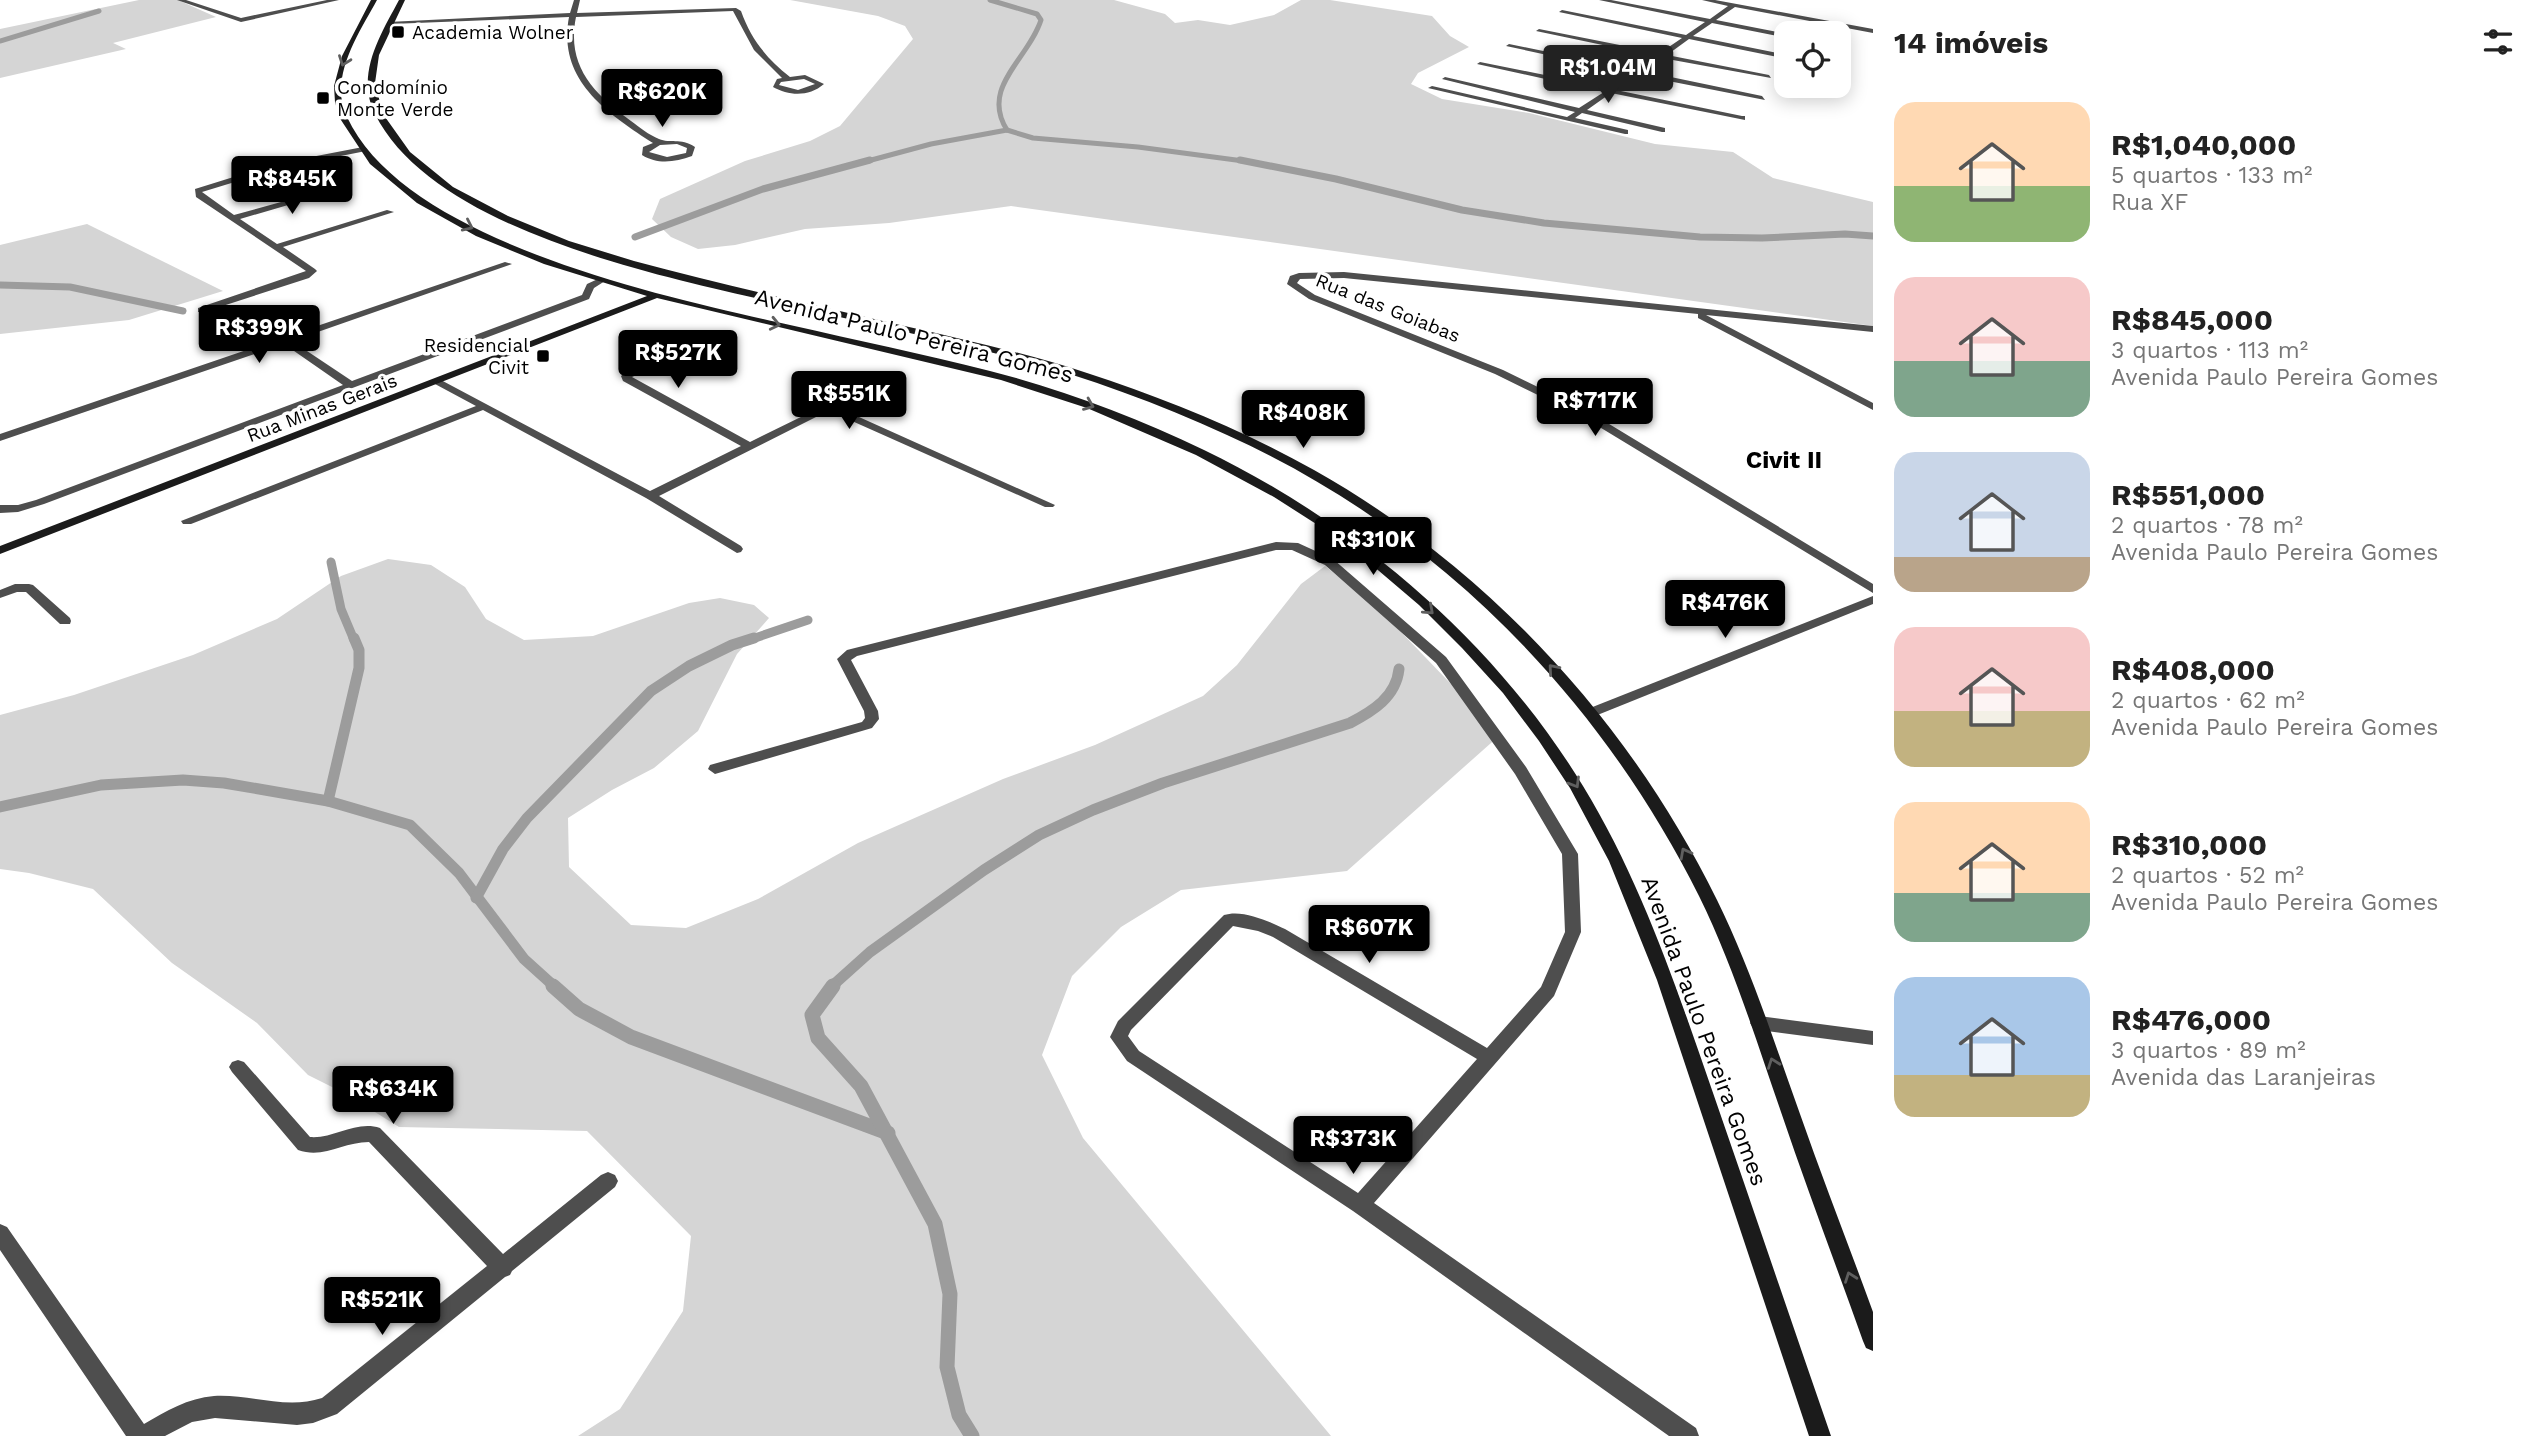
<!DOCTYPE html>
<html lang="pt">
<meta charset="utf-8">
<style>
:root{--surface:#fff;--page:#f6f6f6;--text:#222;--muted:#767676;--accent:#000}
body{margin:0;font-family:"Work Sans",sans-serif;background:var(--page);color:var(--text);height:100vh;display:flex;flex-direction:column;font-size:26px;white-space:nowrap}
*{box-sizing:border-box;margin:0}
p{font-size:23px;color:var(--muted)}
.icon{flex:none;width:38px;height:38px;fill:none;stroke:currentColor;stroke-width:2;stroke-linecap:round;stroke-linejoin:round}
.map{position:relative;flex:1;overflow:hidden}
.drawer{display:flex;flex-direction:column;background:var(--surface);width:665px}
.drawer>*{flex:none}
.tools{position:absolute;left:1774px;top:21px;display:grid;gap:14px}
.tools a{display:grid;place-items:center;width:77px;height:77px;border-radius:14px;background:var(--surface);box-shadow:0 4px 18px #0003;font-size:35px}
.price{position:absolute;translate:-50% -60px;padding:0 16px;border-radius:7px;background:var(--accent);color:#fff;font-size:23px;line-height:46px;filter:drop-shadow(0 2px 4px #0008)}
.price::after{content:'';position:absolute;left:50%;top:42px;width:21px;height:16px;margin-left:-10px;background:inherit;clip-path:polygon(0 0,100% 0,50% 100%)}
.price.current{background:#222;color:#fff}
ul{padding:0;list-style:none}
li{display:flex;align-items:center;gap:21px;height:175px;padding:0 21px}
li span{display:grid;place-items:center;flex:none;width:196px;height:140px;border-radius:21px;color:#555}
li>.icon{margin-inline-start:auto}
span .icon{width:84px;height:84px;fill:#fffc;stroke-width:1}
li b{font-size:30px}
h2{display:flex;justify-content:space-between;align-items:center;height:84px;padding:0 21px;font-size:30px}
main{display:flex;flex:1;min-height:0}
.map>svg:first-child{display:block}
</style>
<main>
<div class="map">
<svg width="1873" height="1436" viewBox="0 0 1873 1436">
<rect width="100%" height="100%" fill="#fff"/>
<g fill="#d5d5d5">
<path d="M139,0H178L216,17L113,43L126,49L0,78V29Z"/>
<path d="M790,0H1114L1165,14L1175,23L1198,20L1230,25L1274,15L1301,0H1330L1432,16L1450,36L1469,47L1418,73L1411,84L1442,99L1529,113L1655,144L1733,152L1773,178L1873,202V326L1011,206L889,223L805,229L735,245L698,249L671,237L652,219L660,199L745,161L810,141L840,126L913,39L905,26L878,16Z"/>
<path d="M87,224L223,291L129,320L0,334V245Z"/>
<path d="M388,559L431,565L465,587L486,619L524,640L593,636L689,603L720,598L754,605L769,618L737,654L698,731L654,768L612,790L568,818L569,867L631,925L686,928L758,899L858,843L1003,779L1095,745L1203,696L1237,665L1301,584L1325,566L1377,607L1500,735L1347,871L1181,890L1121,927L1072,976L1042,1055L1083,1138L1331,1436H578L620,1409L683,1311L691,1236L587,1131L399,1127L346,1094L308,1075L257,1023L172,963L93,889L29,873L0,869V715L74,695L193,655L277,619L341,576Z"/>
</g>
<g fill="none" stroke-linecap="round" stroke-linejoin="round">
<g stroke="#9c9c9c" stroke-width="5">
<path d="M990,0L1037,14L1041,20C1028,60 980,87 1007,130"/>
<path d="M0,41L99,11"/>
<path d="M864,162L931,144L1007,130L1033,138L1138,147L1251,162"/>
</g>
<g stroke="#9c9c9c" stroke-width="7">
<path d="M1240,160L1336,179L1462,210L1544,223L1700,237L1762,238L1845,234L1873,236"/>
<path d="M635,237L763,189L870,160"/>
<path d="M0,285L70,287L183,311"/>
</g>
<g stroke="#9c9c9c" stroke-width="9">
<path d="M331,562L341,609L354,640"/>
<path d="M749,640L808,620"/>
</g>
<g stroke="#9c9c9c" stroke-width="11">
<path d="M328,801L359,668V650L354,638"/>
<path d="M0,807L101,785L183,780L224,783L328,801L410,825L459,873L524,959L555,987"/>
<path d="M476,898L503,849L527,818L651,691L689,666L732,645L754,638"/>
<path d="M831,987L870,952L984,870L1039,835L1093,810L1163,783L1350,723C1373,711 1396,697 1399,669"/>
</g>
<g stroke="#9c9c9c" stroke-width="15">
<path d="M553,986L579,1009L631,1037L888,1133"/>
<path d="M833,986L812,1015L818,1038L861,1086L935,1224L950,1294L947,1367L959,1415L972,1436"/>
</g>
<g fill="#4e4e4e" fill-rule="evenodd">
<path d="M177,0H186L241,18L327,0H339L241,22Z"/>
<path d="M574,0H580L577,13L736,8L741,11C751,39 766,58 790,77L805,75L824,84C809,97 789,96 773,87L777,79L782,78L754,50L733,11L576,17C566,66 594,94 631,121C639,127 649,135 659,139C670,144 680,137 695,147L692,156C675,162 658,165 642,155L643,147L653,143C607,113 557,80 569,17L391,24L388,22L570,13ZM804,79L815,84L798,90L779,85L781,82ZM677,144L687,148L686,153L667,157L649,152L660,145Z"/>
<path d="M1599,0H1611L1710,19L1728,6L1702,0H1715L1873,29V33L1735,7L1716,20L1787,34V38L1712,23L1693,36L1787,55V59L1689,39L1667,55L1769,75L1771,78L1662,58L1642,71L1762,96L1765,100L1638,75L1616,90L1742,116H1745V120L1611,93L1587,110L1665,128V132H1662L1582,113L1575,118L1628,130V134H1625L1428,88L1432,86L1567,117L1575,112L1442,79L1445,77L1579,108L1604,92L1477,64L1480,62L1609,88L1631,73L1506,46L1509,44L1635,70L1655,56L1536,31L1539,29L1660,53L1682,38L1559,12L1562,10L1686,35L1705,22Z"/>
<path d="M363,147L367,149L366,151L280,168L202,192L234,215L346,184V188L240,219L277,244L387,210L394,212L283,247L315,269L317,271L309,278L204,312H198V308L306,271L196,197L195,189L275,164Z"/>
<path d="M505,262L512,264L292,341L352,381L582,295L587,284L600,278L605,281L594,288L589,299L44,504L18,512L0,513V505H18L36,500L343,385L284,344L0,441V434Z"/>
<path d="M1344,272L1873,326V332L1706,315L1873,403V410L1698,318V314L1344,278L1300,279L1297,283L1315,295L1503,370L1591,413L1873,584V593L1583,417L1495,374L1309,299L1287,284L1290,276L1299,273Z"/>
<path d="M710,335L713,336V340L632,377L750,442L809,413L839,408L1055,505L1053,507H1045L834,413L816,417L659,496L741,546L743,549L741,552L737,553L646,498L483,410L191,524H183L181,521L476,406L435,384L434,382L439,379L650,491L741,446L623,381L621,376L629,369Z"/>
<path d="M1276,542L1298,543L1333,559L1446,657L1526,767L1578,854L1581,932L1554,996L1374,1203L1696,1428L1699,1436H1669L1353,1211L1127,1061L1110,1037L1118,1021L1224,915C1242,909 1268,921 1285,929L1487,1048L1541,987L1565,932L1562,854L1515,774L1436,663L1325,565L1292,550H1276L857,656L851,660L878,711L879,719L872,728L715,774L708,769L710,765L862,722L865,718L864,711L837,659L847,650ZM1233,926L1258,931L1273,937L1477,1059L1358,1193L1139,1051L1128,1036L1131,1030Z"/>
<path d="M29,584L33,585L70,618L71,621L70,624H60L26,592H17L0,598V590L15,584Z"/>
<path d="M1873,596V604L1595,716L1590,718L1583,713L1585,710Z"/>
<path d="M1759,1016L1873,1031V1045L1759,1030L1753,1028L1750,1023L1753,1018Z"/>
<path d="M238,1060L244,1062L310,1137C334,1139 356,1120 380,1128L503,1254L601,1175L608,1172L615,1175L618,1181L615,1187L512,1271L510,1275L505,1277L337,1414L313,1423L297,1425L215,1418L192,1422L165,1436H126L0,1250V1224L7,1227L144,1424C166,1411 188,1398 214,1396C251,1394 286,1410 322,1398L487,1266L369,1142C343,1142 324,1159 298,1150L232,1072L229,1067L232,1062Z"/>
</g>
<g fill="#1b1b1b" fill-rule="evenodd">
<path d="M371,0H377C359,33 328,78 347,117C405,242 665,297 790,325C856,340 923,354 990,371C1064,390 1135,417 1204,450C1357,524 1494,640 1583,786C1641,881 1676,986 1712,1090C1752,1205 1791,1321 1831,1436H1809L1657,980L1609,861L1570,788L1539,741L1503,693L1462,648L1419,605L1372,565L1324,529L1274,497L1196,455L1087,408L1001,380L657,298L0,554V546L647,296L544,264L476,236L417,203L370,164L339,117L335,102L334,86L342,56Z"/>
<path d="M399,0H405L379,55L375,83L383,114L410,152L453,187L508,216L569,241L634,261C722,285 811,304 900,325C962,339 1026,353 1087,373C1164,398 1243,430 1314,470C1488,568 1629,721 1717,900C1751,969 1774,1042 1800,1114C1823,1180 1849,1246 1873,1312V1351L1866,1348L1863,1341C1836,1265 1807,1189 1781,1112C1756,1040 1733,965 1699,896C1598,694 1434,528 1227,435C1157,403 1084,376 1010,357C938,339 866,323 795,307C674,279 435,234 375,114C355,74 381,34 399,0Z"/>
</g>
</g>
<defs><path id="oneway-chevron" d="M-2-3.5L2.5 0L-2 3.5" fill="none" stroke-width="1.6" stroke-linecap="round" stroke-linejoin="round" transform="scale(1.75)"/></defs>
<g stroke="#5f5f5f">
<use href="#oneway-chevron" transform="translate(344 61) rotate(110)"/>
<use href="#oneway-chevron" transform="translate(468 226) rotate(25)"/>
<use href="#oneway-chevron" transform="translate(775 324) rotate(13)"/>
<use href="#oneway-chevron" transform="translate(1089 405) rotate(22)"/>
<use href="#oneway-chevron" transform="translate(1429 610) rotate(42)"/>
<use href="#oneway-chevron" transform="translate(1553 669) rotate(-131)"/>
<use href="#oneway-chevron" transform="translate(1575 783) rotate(59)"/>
<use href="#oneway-chevron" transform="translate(1685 853) rotate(-118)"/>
<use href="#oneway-chevron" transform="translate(1773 1063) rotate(-110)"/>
<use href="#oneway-chevron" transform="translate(1850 1277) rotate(-110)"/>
</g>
<g fill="#000" stroke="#fff" stroke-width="2.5">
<rect x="391" y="25" width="14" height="14" rx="3.5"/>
<rect x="316" y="91" width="14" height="14" rx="3.5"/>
<rect x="536" y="349" width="14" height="14" rx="3.5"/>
</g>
<g text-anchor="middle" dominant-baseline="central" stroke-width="7" stroke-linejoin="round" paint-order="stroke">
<g font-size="19" fill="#000" stroke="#fff" text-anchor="start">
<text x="412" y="32">Academia Wolner</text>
<text x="337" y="87">Condomínio<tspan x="337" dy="22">Monte Verde</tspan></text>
<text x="529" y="345" text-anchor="end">Residencial<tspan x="529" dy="22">Civit</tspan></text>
</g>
<g font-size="19" fill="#000" stroke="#fff">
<text transform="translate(1388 308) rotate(22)">Rua das Goiabas</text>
<text transform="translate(322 408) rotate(-21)">Rua Minas Gerais</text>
</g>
<g font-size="23" fill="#000" stroke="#fff">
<text transform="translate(914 336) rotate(14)">Avenida Paulo Pereira Gomes</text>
<text transform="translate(1704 1031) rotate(70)">Avenida Paulo Pereira Gomes</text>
</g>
<g font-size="24" font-weight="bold" fill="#000" stroke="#fff">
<text x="1784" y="460">Civit II</text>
</g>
</g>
</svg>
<div class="tools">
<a><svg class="icon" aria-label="locate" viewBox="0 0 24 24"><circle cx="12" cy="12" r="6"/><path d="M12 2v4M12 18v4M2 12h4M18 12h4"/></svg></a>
</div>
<b class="price current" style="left:1608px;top:105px">R$1.04M</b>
<b class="price" style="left:662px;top:129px">R$620K</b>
<b class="price" style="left:292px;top:216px">R$845K</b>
<b class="price" style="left:259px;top:365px">R$399K</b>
<b class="price" style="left:678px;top:390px">R$527K</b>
<b class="price" style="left:849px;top:431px">R$551K</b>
<b class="price" style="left:1595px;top:438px">R$717K</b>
<b class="price" style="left:1303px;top:450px">R$408K</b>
<b class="price" style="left:1373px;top:577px">R$310K</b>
<b class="price" style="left:1725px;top:640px">R$476K</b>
<b class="price" style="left:1369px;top:965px">R$607K</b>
<b class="price" style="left:393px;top:1126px">R$634K</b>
<b class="price" style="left:1353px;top:1176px">R$373K</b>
<b class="price" style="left:382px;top:1337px">R$521K</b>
</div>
<section class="drawer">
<h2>14 imóveis<svg class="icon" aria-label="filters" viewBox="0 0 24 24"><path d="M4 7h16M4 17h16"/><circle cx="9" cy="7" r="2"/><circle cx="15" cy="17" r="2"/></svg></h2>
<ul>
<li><span style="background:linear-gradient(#ffd9b3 60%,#8fb573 0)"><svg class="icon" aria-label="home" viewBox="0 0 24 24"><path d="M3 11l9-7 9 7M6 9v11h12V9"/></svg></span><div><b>R$1,040,000</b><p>5 quartos · 133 m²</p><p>Rua XF</p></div></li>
<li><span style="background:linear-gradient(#f6c9c9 60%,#7fa58c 0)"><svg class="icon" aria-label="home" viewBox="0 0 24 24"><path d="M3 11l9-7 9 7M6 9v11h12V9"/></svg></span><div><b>R$845,000</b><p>3 quartos · 113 m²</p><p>Avenida Paulo Pereira Gomes</p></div></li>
<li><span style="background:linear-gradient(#c9d6e8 75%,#b9a48a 0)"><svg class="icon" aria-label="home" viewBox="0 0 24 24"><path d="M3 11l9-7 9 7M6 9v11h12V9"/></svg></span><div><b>R$551,000</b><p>2 quartos · 78 m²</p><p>Avenida Paulo Pereira Gomes</p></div></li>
<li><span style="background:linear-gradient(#f6c9c9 60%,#c2b280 0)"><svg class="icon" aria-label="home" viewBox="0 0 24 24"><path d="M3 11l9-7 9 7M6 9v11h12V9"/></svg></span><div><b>R$408,000</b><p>2 quartos · 62 m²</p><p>Avenida Paulo Pereira Gomes</p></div></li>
<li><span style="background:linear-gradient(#ffd9b3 65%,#7fa58c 0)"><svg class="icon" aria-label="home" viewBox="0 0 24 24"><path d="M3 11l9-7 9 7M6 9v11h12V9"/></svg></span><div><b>R$310,000</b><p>2 quartos · 52 m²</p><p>Avenida Paulo Pereira Gomes</p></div></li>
<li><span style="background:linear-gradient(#a9c7e8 70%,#c2b280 0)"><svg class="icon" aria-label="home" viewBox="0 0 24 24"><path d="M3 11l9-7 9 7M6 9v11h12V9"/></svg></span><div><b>R$476,000</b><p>3 quartos · 89 m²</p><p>Avenida das Laranjeiras</p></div></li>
</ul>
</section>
</main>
